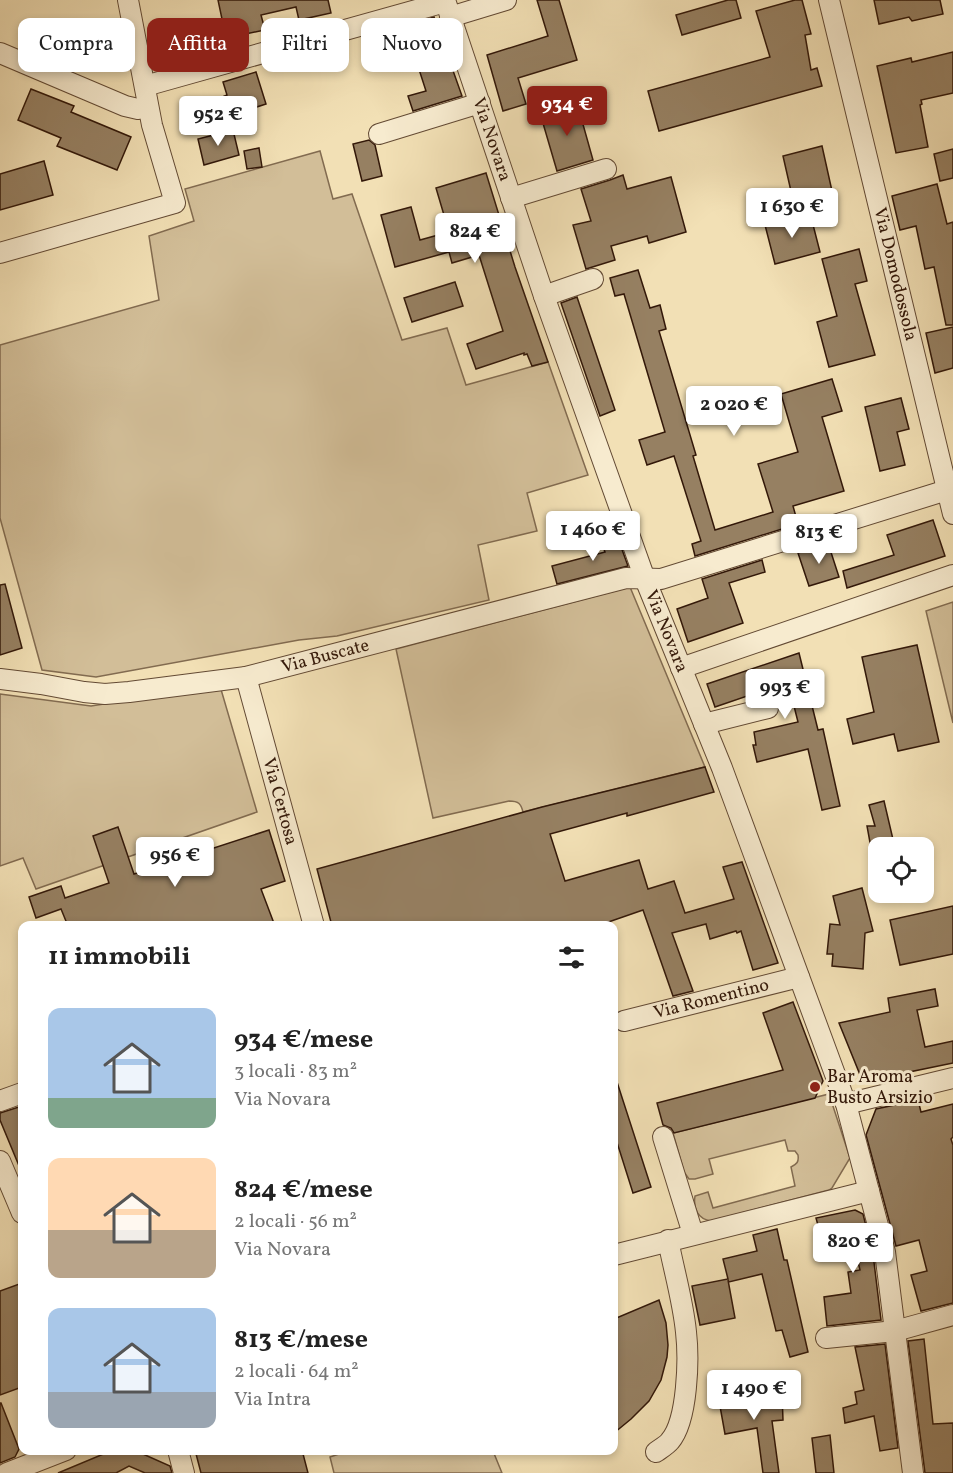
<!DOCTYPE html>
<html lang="it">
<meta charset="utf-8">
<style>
:root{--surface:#fff;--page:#f2f2f2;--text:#222;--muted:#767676;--accent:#8f2418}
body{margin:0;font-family:Vollkorn,serif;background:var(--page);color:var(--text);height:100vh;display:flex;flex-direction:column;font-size:22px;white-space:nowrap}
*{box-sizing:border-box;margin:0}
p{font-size:20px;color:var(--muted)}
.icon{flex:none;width:33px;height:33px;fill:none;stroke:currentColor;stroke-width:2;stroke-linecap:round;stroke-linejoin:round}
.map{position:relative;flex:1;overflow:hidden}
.sheet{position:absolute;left:18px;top:921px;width:600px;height:534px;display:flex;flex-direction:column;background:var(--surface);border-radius:12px;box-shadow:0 3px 9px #0003}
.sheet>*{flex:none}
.top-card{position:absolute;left:18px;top:18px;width:600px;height:54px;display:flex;gap:12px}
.controls{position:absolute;left:868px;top:837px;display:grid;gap:12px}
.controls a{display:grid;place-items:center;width:66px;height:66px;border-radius:12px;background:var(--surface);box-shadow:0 3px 9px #0003;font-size:30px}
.price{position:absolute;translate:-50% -51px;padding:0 14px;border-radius:6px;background:#fff;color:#222;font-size:20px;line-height:39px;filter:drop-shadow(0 2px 3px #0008)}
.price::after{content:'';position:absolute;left:50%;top:36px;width:18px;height:14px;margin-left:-9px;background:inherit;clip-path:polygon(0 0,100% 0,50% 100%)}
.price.current{background:var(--accent);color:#fff}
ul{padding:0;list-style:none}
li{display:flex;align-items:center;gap:18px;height:150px;padding:0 30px}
li span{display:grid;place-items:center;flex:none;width:168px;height:120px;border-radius:12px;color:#555}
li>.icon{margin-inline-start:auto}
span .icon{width:72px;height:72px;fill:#fffc;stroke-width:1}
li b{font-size:26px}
h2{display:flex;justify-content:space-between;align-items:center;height:72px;padding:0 30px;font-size:26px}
.pill{padding:0 21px;border-radius:12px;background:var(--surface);box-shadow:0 3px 9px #0003;font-size:21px;line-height:54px}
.pill.current{background:var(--accent);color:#fff}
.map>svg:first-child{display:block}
</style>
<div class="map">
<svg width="953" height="1473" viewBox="0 0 953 1473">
<rect width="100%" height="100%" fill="#f2e0b5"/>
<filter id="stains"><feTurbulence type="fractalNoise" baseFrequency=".00333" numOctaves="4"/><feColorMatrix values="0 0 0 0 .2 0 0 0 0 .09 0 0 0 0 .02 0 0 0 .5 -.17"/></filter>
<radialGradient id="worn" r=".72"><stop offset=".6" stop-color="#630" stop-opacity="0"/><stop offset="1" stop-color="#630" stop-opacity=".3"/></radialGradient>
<g fill="#d2be98" stroke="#826b50" stroke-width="1.5">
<path d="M320,151L333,199L352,194L402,340L447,328L466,385L548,362L588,475L527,493L537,531L478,545L489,600L337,636L299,640L96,677L42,670L0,518V345L159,300L149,236L194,221L185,189Z"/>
<path d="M630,587L705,767L523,812C521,804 519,801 509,801L433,818L396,649Z"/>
<path d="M953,602V723L926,611Z"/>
<path d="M220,686L257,812L36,889L23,858L0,866V694L91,706Z"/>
<path d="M829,1094L850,1158L832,1188L829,1190L711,1221C698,1219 693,1209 695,1196L708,1192L713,1208L795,1186L791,1167C797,1164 799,1162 798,1155L795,1151H788L785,1140L709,1159L713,1174L695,1179H689L684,1172L673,1133Z"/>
<path d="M348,1451H493L502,1473H334L330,1457Z"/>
</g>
<g fill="#968062" stroke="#331809" stroke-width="1.5">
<path d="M218,0H328L331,13L299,20L296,7L261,15L265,30L226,38Z"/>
<path d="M537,0H559L577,60L518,78L526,104L503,111L487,55L548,36Z"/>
<path d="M728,0H736L741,18L682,35L676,15Z"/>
<path d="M795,0H802L811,34L805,35L811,70L817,68L822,86L659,131L648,91L770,57L756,11Z"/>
<path d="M874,0H940L943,14L912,21L909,17L879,24Z"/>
<path d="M434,17L462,96L413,111L408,96L426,91L405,26Z"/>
<path d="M953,52V93L921,100L922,104L920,105L928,147L896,153L877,66L911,58L912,62Z"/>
<path d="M256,72L266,104L226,117L220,98L227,95L223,82Z"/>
<path d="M31,89L74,106L71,112L131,137L117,170L57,146L61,138L18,120Z"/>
<path d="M577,103L593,160L557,171L540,113Z"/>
<path d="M233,130L239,155L204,165L198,139Z"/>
<path d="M369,140L375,145L382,176L362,181L353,144Z"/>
<path d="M822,146L832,191L793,200L783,156Z"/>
<path d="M259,148L262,167L247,169L244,151Z"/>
<path d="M953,149V178L940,181L934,154Z"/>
<path d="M44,161L53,195L0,210V174Z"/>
<path d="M486,173L515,267L548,362L532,366L527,354L524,355V353L476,369L467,344L503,331L479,255L452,263L449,252L395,267L381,215L411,207L420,240L449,232L436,188Z"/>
<path d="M623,175L627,189L671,177L686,232L649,243L647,236L611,246L615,260L586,269L573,225L591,221L581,189L610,180Z"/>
<path d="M937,184L947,224L953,222V325H946L934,267L925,269L916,226L900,230L892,196Z"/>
<path d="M810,213L820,252L775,264L765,225Z"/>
<path d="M859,249L867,281L855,284L875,355L829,367L817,322L837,316L822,259Z"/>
<path d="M638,270L650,308L660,305L666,329L659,331L696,455L693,456L715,530L773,512L758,464L798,452L781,394L832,379L842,411L822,417L844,491L793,506L798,524L695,556L692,544L701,541L674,456L647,465L639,440L665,432L624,294L615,296L610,278Z"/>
<path d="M455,282L463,306L412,322L404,298Z"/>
<path d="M577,297L615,410L600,416L561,303Z"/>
<path d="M953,327V368L935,373L926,333Z"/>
<path d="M901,398L909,429L897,432L905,465L880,471L865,407Z"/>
<path d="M933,520L945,556L847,588L843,571L894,555L887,535Z"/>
<path d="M616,533L628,566L557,584L552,566L605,552L600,539Z"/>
<path d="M828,543L839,577L809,586L798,553Z"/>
<path d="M762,560L765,572L729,583L743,623L688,642L677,609L708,598L702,579Z"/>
<path d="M5,584L22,648L0,655V585Z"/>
<path d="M917,645L939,742L898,751L894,734L853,744L847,719L874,712L862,657Z"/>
<path d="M799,653L818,730L823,729L840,806L822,810L808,749L757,762L753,745H756L754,732L798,722L788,682L715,707L707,684Z"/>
<path d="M705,767L714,792L627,816V813L550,834L565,881L639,860L648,889L674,881L685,913L734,899L723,867L742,862L778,963L753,970L741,931L737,933L736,931L710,939L706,924L672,933L693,991L673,996L643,910L597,926H332L317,869L542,807Z"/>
<path d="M884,801L895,848H871L867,826H875L869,805Z"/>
<path d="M118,827L134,874L269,830L285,881L261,889L275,926H68L61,909L36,918L29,897L61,886L65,898L109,883L93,836Z"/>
<path d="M862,888L873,931L865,933L863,969L832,966L833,954H827L830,924L840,925L833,896Z"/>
<path d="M953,906V954L900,965L890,920Z"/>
<path d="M935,989L938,1006L917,1010L925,1047L953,1041V1063L909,1072V1071L863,1082L839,1023L890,1012L888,998Z"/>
<path d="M793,1002L823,1081L815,1098L674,1133L671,1128L663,1125L657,1103L783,1070L763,1013Z"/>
<path d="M614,1082H617L651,1187L633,1193L614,1133Z"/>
<path d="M918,1100L921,1112L953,1104V1137L951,1139L953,1145V1303L921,1311L911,1275L927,1271L919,1240L896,1246L866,1135L876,1109Z"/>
<path d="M22,1106V1173L0,1120V1113Z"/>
<path d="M855,1210L863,1214L873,1254L881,1320L827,1326L824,1297L851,1293L848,1272L860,1270L850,1229L821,1236L816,1218Z"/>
<path d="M777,1229L784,1260H787L808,1352L790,1357L782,1330L776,1331L762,1274L729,1282L728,1280L735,1318L700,1325L692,1286L728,1279L723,1259L757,1251L753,1235Z"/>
<path d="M22,1283V1387L0,1395V1291Z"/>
<path d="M659,1300L666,1323L668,1345L667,1357L661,1380L649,1401L631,1419L614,1433V1319Z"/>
<path d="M924,1339L933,1424L953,1423V1473H925L908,1341Z"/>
<path d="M885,1344L898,1448L880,1451L874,1416L845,1423L843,1408L857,1404L855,1392L864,1390L855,1347Z"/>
<path d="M741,1391L742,1396L782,1393L783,1420L772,1421L779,1473H763L757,1428L725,1434L718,1395Z"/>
<path d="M0,1403H1L19,1449L15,1457L0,1463Z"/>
<path d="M830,1435L834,1473H816L812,1438Z"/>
<path d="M113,1450H134L170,1466L172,1473H145L129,1466L116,1473H58Z"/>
<path d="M195,1450H302L308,1473H201Z"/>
</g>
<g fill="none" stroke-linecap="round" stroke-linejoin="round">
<g stroke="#634a34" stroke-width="22">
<g id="minor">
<path id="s1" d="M445,0L544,296L645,579L722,768L846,1104L885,1252L913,1473"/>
<path id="s2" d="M829,0L953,514"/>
<path d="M450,17L506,0"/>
<path d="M0,53L125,106L138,109L148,107"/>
<path d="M145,86L445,2"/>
<path d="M379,134L480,103"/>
<path d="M511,198L606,169"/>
<path d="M0,253L175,203L152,125L128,0"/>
<path d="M544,296L593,279"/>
<path d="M681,668L953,575"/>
<path id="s3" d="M246,677L314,926"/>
<path id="s4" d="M0,679L41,684L84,692L105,694L129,692L246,677L626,578L661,579L947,490"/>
<path d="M704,724L768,708"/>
<path id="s5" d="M624,1021L799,977"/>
<path d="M0,1101L22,1093"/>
<path d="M846,1104L953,1078"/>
<path d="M663,1137L693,1234"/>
<path d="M0,1161L22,1213"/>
<path d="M614,1255L869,1191"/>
<path d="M826,1338L895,1331L953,1315"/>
<path d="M178,1450L184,1473"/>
<path d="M656,1452C660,1449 667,1445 670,1441C688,1420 689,1358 686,1332C683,1301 674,1271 668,1240"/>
<path d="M7,1473L66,1450"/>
</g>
</g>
<use href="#minor" stroke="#f7ebcf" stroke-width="20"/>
</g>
<circle fill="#8f2418" stroke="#f7ebcf" stroke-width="2" cx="815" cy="1087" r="6"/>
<g text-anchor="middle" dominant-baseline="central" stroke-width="6" stroke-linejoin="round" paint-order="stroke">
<g font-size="18" fill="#331809" stroke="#f7ebcf">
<text stroke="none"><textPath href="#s1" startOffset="147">Via Novara</textPath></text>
<text stroke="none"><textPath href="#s2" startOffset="282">Via Domodossola</textPath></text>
<text stroke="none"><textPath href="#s1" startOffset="669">Via Novara</textPath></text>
<text stroke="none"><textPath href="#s4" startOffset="330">Via Buscate</textPath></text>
<text stroke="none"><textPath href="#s3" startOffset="129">Via Certosa</textPath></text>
<text stroke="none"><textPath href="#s5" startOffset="90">Via Romentino</textPath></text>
</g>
<g font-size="18" fill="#331809" stroke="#f7ebcf" text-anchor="start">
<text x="827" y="1077">Bar Aroma<tspan x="827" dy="21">Busto Arsizio</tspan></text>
</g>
</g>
<rect width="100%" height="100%" filter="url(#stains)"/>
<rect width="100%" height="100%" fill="url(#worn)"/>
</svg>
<div class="controls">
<a><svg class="icon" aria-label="locate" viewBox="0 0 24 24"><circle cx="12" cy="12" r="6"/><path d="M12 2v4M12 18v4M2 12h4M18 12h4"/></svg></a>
</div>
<b class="price current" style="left:567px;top:137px">934 €</b>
<b class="price" style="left:218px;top:147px">952 €</b>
<b class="price" style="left:792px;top:239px">1 630 €</b>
<b class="price" style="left:475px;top:264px">824 €</b>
<b class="price" style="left:734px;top:437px">2 020 €</b>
<b class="price" style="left:593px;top:562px">1 460 €</b>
<b class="price" style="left:819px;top:565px">813 €</b>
<b class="price" style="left:785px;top:720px">993 €</b>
<b class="price" style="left:175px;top:888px">956 €</b>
<b class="price" style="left:853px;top:1274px">820 €</b>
<b class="price" style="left:754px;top:1421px">1 490 €</b>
<div class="top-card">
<a class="pill">Compra</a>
<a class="pill current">Affitta</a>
<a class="pill">Filtri</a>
<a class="pill">Nuovo</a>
</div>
<section class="sheet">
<h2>11 immobili<svg class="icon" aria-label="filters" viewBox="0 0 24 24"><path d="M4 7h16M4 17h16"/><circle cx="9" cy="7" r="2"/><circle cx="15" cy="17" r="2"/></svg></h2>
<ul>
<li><span style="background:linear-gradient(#a9c7e8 75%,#7fa58c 0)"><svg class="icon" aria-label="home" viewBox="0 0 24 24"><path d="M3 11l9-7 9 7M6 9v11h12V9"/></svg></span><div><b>934 €/mese</b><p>3 locali · 83 m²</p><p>Via Novara</p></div></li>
<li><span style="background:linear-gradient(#ffd9b3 60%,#b9a48a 0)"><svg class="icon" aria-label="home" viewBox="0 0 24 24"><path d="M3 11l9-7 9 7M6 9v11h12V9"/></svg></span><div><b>824 €/mese</b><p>2 locali · 56 m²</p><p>Via Novara</p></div></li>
<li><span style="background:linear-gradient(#a9c7e8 70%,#9aa5b1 0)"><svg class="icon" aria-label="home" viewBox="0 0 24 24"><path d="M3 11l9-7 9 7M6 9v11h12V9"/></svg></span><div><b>813 €/mese</b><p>2 locali · 64 m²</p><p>Via Intra</p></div></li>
</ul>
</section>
</div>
